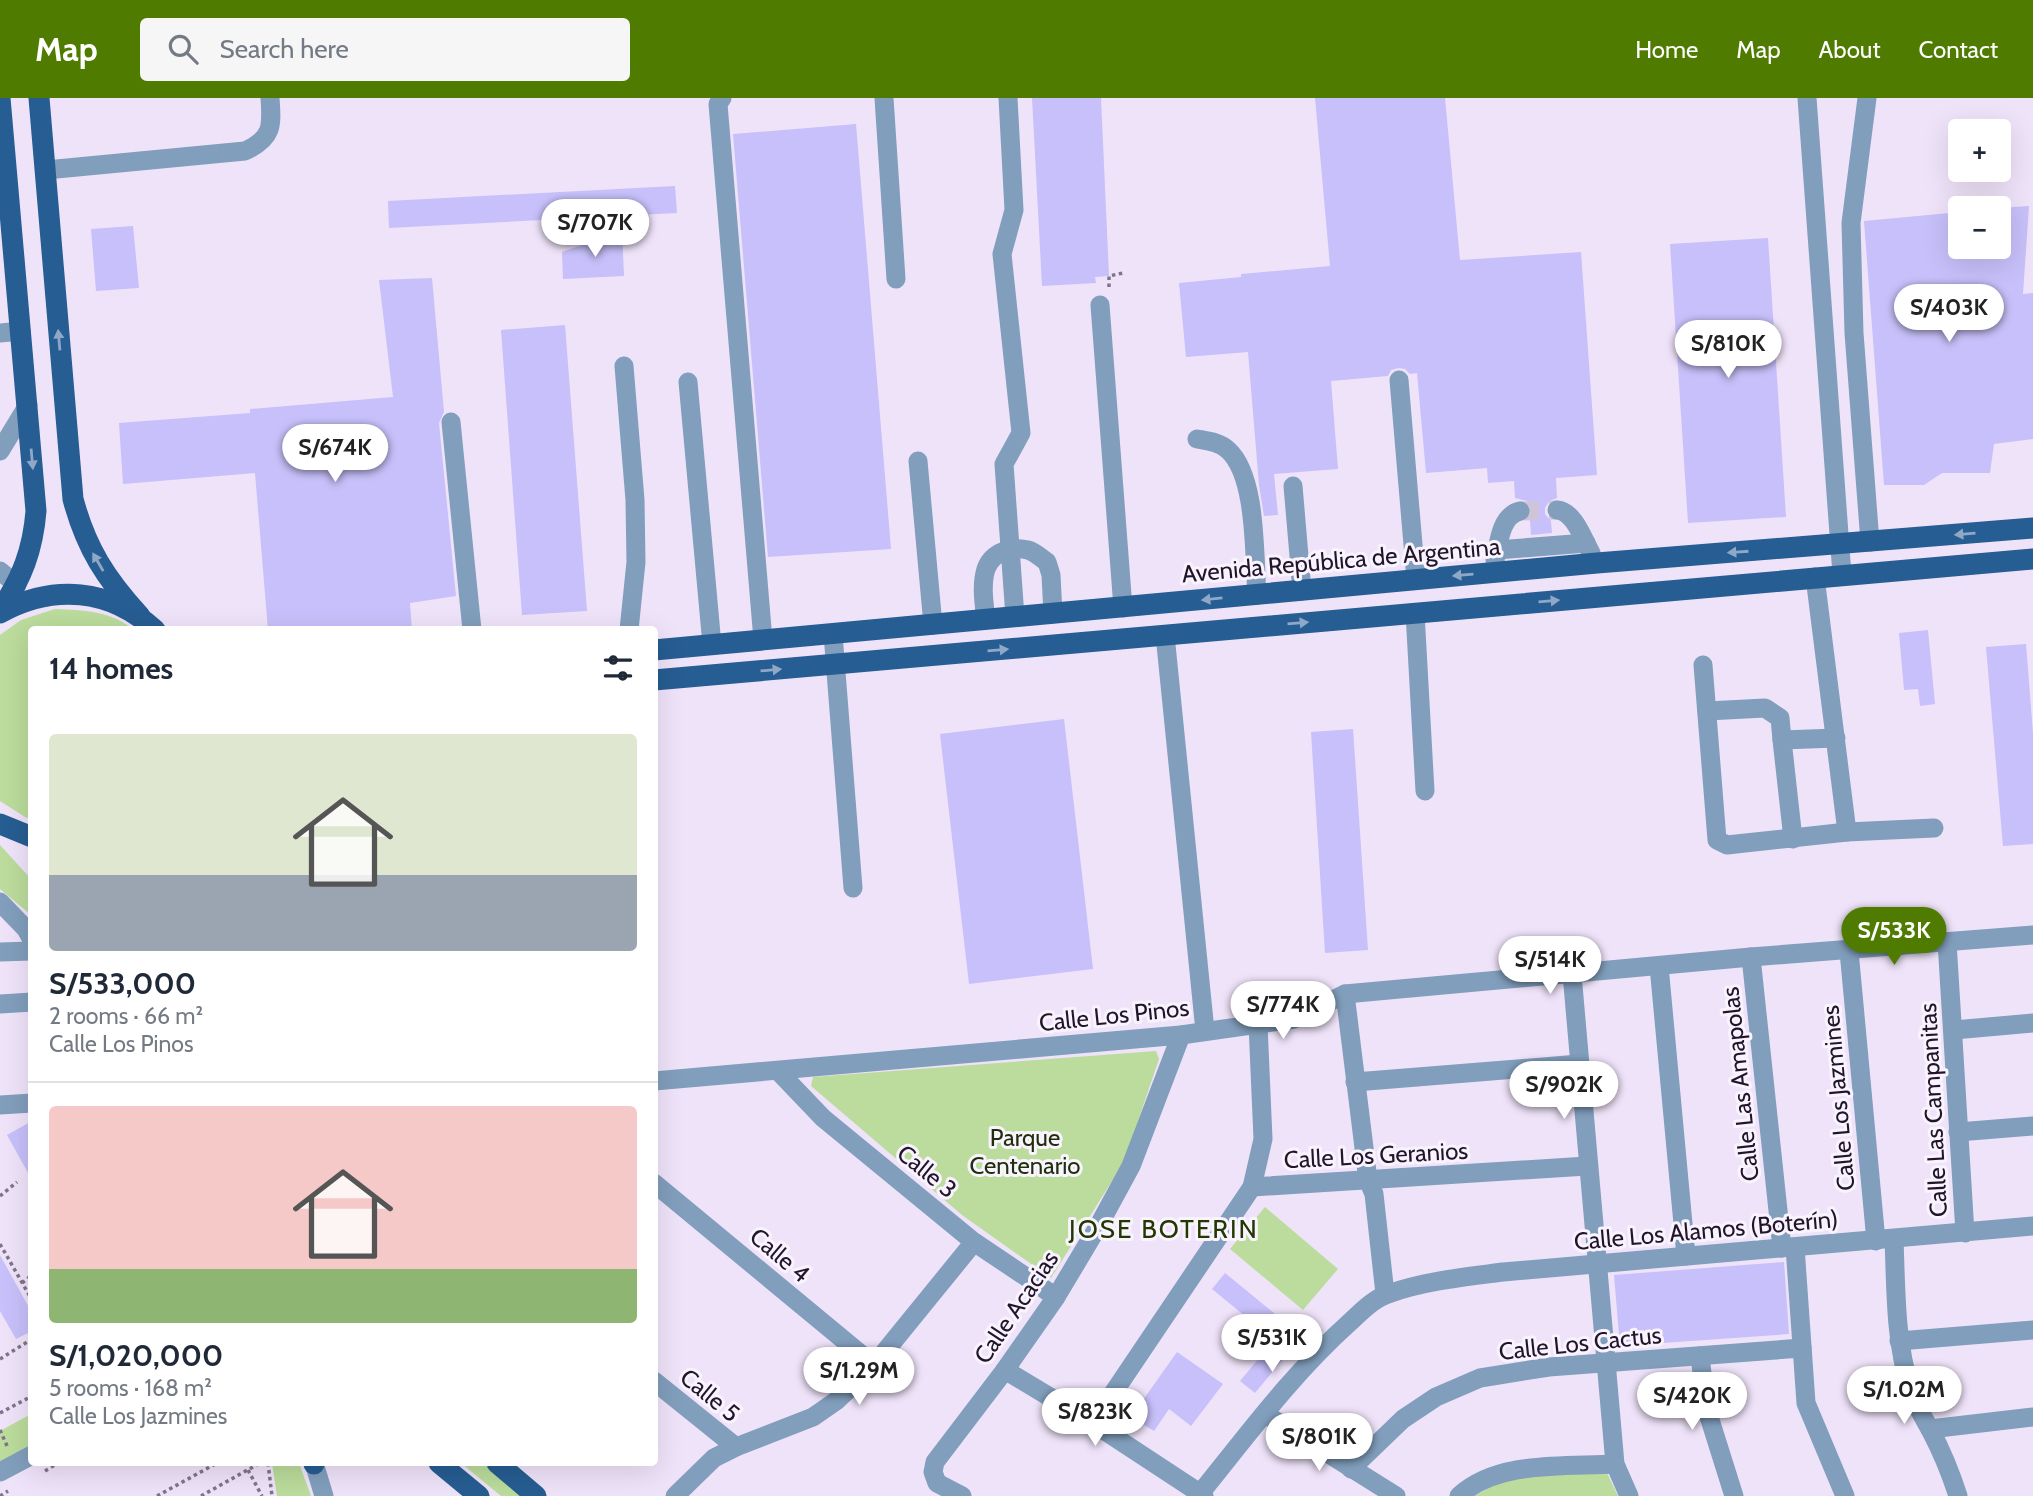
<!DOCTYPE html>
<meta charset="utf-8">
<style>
:root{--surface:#fff;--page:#f6f6f7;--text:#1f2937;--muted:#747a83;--line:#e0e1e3;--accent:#4f7b00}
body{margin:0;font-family:Cabin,sans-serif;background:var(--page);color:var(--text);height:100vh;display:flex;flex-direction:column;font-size:26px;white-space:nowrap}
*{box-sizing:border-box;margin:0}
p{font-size:23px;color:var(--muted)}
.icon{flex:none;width:38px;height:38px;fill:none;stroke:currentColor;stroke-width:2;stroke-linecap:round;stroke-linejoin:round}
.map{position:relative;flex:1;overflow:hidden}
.details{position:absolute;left:28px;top:528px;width:630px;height:840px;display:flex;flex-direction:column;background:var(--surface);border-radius:7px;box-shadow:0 7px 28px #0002}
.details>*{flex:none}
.buttons{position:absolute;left:1948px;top:21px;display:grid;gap:14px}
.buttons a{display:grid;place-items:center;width:63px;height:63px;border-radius:7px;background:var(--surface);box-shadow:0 7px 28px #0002;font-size:35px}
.price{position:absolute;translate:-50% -60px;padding:0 16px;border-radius:24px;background:#fff;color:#222;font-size:23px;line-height:46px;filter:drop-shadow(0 2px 4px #0008)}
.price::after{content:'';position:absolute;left:50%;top:42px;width:21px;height:16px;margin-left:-10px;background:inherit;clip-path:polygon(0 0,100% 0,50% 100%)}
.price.current{background:var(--accent);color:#fff}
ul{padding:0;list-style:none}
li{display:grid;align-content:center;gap:14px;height:371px;padding:0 21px}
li+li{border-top:2px solid var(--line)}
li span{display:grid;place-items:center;height:217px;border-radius:7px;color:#555}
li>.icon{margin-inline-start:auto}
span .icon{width:126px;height:126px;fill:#fffc;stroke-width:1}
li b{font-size:30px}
h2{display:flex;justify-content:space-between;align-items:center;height:84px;padding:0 21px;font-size:30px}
header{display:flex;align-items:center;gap:42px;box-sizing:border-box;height:98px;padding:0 35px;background:var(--accent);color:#fff}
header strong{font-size:33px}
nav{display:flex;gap:38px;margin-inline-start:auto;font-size:24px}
.search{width:490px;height:63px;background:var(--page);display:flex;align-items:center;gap:18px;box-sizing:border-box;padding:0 24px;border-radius:7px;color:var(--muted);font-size:26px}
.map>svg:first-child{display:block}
</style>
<header>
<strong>Map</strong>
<div class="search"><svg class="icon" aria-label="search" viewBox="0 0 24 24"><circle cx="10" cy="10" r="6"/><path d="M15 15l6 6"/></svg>Search here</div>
<nav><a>Home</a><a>Map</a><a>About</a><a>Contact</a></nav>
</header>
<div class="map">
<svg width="2033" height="1398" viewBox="0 0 2033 1398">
<rect width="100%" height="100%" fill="#efe3f9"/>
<g fill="#bbdc9c">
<path d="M55,511C83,512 112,513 134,532H32L31,721L25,719L0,703V537L21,522Z"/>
<path d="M0,747L31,781V817L0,791Z"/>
<path d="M1156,953L1159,961L1124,1064L1051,1180L962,1117L811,988L813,979Z"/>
<path d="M1265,1109L1338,1171L1303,1212L1230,1151Z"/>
<path d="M31,1316V1349L0,1366V1333Z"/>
<path d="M272,1365H299L311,1398H277Z"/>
<path d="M461,1365H488L527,1398H501Z"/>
<path d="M1607,1375L1618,1398H1474L1504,1382L1557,1376Z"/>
</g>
<g fill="#c7c0fa">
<path d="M1032,0H1101L1109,178L1095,179L1096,185L1042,188Z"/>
<path d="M1315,0H1445L1460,162L1581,154L1597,377L1556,380L1557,400L1549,403L1545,410V416L1551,423L1552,435L1531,437L1530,422H1528L1532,415L1531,408L1527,403L1515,400L1514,383L1488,385L1487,370L1426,375L1417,275L1410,276L1405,271L1399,270L1391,272L1388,278L1331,283L1338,371L1274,376L1278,417L1264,418L1259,387L1248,254L1186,259L1179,185L1241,179V176L1330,168Z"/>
<path d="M856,26L891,451L768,459L733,36Z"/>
<path d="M675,88L677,115L389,130L388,103Z"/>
<path d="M2029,108L2023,196L2033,195V341L1994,346L1990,375H1942L1924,387H1884L1864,123L1960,114V149H1998V110Z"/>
<path d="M133,128L139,190L96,193L91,131Z"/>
<path d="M622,133L624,178L563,181L562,154Z"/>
<path d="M1768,140L1786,419L1688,425L1670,146Z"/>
<path d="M432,180L444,314L439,325L456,498L410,505L412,532H268L255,375L123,386L119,325L250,315V311L393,299L379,182Z"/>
<path d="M565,227L587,513L522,517L501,232Z"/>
<path d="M1928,532L1935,606L1920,608L1918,591L1904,592L1899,535Z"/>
<path d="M2026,546L2033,635V746L2003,748L1986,549Z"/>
<path d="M1064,621L1093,871L969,886L940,636Z"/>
<path d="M1353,631L1368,852L1325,855L1311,634Z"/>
<path d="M32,1023V1082L7,1037Z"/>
<path d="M0,1157L32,1215V1233L16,1241L0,1213Z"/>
<path d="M1784,1164L1789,1236L1620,1248L1614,1177Z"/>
<path d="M1225,1175L1302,1238L1255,1295L1240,1283L1274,1242L1212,1191Z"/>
<path d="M1177,1254L1223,1286L1191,1328L1169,1311L1154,1333L1131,1319Z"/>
</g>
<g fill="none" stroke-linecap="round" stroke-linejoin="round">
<path stroke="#d0c4da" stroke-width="19" stroke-dasharray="19 10" stroke-linecap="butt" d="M1520,413L1557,412"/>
<g stroke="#807489" stroke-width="3.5" stroke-dasharray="3.5 3.5" stroke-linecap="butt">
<path d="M1109,189V178L1123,175"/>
<path d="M0,1098L17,1084"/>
<path d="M0,1146L32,1202"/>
<path d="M22,1185L32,1177"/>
<path d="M0,1261L32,1241"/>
<path d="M0,1315L32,1298"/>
<path d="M0,1332L7,1348"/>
<path d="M268,1365L272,1398"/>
<path d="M248,1372L262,1398"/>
<path d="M45,1373L58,1365"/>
<path d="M0,1398L8,1393"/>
<path d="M157,1398L217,1365"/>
<path d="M201,1398L260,1365"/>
</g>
<g stroke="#819ebc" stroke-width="19">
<path d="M722,0L718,6L763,542"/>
<path d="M884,0L896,181"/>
<path d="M1008,0L1014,112L1002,156L1021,335L1004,366L1015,519"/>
<path d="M1807,0L1842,477"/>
<path d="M1867,0L1851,125L1854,235L1870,444"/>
<path d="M46,72L245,53C273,40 272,28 270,0"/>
<path d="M1100,207L1123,510"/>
<path d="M0,235L21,233"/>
<path d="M624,268L635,402L636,464L629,532"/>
<path d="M1399,282L1416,482"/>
<path d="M688,284L712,547"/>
<path d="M451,324L472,532"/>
<path d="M1197,341C1208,343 1219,344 1228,352C1257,378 1254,458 1257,497"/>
<path d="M0,353L28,307"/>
<path d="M918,363L933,527"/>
<path d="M1293,388L1302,493"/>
<path d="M1557,412C1574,413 1583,441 1591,455"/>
<path d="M1497,452L1586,445"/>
<path d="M1495,462C1499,445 1500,418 1520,413"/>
<path d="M0,473L17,487"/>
<path d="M1815,479L1847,734"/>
<path d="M1415,515L1425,693"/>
<path d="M986,522C984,505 981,487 986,471C992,454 1012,448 1028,452C1035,454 1041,460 1047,464L1051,477L1053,516"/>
<path d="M833,536L853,790"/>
<path d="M1165,537L1205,933"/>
<path d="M1703,567L1717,742L1727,747L1847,734L1934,730"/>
<path d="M1707,613L1765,610L1780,620L1782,642"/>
<path d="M1793,741L1782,642L1836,640"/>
<path d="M0,804L26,831L32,842"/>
<path d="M1947,844L1965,1135"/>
<path d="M1849,853L1876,1143"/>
<path d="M0,854L32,853"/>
<path d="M1751,859L1782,1150"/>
<path d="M1659,868L1686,1158"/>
<path d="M1572,876L1615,1366L1629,1398"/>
<path d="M1345,896L1368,1082L1374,1096L1385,1196"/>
<path d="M0,906L32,904"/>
<path d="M1954,932L2033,925"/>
<path d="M778,973L823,1020L974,1144L1056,1199"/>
<path d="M654,983L1181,937L1294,921L1345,896L1751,859L2033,837"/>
<path d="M1355,984L1579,966"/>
<path d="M0,1007L32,1005"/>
<path d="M1958,1034L2033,1028"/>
<path d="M654,1085L874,1267"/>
<path d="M1252,1089L1587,1068"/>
<path d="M1894,1141C1896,1191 1895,1242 1910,1290C1915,1306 1923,1319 1931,1333C1942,1354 1951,1376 1958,1398"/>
<path d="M1795,1149L1806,1305L1845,1398"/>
<path d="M1899,1243L2033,1232"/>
<path d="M1700,1258L1706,1309L1734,1398"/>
<path d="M1005,1272L1093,1325L1204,1398"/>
<path d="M654,1283L736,1349"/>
<path d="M1265,1316L1396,1398"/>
<path d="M1093,1325L1252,1089L1263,1041L1258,926"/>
<path d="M1930,1331L2033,1319"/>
<path d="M314,1365L324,1398"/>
<path d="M1351,1371L1403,1321L1436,1299L1480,1280L1549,1269L1802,1250"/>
<path d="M0,1374L32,1357"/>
<path d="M675,1398L714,1360L736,1349L813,1319L836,1303L874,1267L974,1144"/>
<path d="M962,1398L937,1385L933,1374L935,1364L1005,1272L1056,1199L1099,1127L1131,1068L1181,937"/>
<path d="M1198,1398C1246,1339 1292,1276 1349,1225C1360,1215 1373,1201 1388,1196C1424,1183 1465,1179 1503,1174L2033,1128"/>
<path d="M1459,1398C1498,1362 1565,1369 1615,1366"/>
</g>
<g stroke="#265d92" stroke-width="21">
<path d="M39,0L73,401C86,450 106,481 140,518"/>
<path d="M0,512C22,481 33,451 36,413L0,0"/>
<path d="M0,515C53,486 110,490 155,532"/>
<path d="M654,552L1597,465L2033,430"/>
<path d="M654,582L2033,461"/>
<path d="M0,726L32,739"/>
<path d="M314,1365V1366"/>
<path d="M439,1365L479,1398"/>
<path d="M497,1365L536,1398"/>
</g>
</g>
<defs><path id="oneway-solid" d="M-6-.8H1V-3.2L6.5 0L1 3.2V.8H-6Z" transform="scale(1.75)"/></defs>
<g fill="#90a8c8">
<use href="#oneway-solid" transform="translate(59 242) rotate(-95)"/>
<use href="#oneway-solid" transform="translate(32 361) rotate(85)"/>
<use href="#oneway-solid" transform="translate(1965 436) rotate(175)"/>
<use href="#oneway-solid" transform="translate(1738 454) rotate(176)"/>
<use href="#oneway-solid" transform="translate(98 464) rotate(-120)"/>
<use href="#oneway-solid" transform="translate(1463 477) rotate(175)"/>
<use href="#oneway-solid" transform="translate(1212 501) rotate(174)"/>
<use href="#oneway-solid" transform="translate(1549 503) rotate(-5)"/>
<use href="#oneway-solid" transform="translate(1298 525) rotate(-5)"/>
<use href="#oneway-solid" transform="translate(998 552) rotate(-5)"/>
<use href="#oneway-solid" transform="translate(771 572) rotate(-5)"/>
</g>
<g text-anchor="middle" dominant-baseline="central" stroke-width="6" stroke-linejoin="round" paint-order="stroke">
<g font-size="24" fill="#201529" stroke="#f9f3fe">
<text transform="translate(1341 462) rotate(-5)">Avenida República de Argentina</text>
<text transform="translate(1114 917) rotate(-6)">Calle Los Pinos</text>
<text transform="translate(1740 986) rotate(-96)">Calle Las Amapolas</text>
<text transform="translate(1838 1000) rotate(-95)">Calle Los Jazmines</text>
<text transform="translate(1933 1012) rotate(-93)">Calle Las Campanitas</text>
<text transform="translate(1376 1057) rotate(-3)">Calle Los Geranios</text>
<text transform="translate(927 1073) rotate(39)">Calle 3</text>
<text transform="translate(1706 1132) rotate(-5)">Calle Los Alamos (Boterín)</text>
<text transform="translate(780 1157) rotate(40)">Calle 4</text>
<text transform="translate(1016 1209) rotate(-56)">Calle Acacias</text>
<text transform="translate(1580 1245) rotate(-6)">Calle Los Cactus</text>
<text transform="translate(710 1297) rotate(39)">Calle 5</text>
</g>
<g font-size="24" fill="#1f2f0c" stroke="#f9f3fe">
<text x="1025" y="1039">Parque<tspan x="1025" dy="28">Centenario</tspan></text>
</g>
<g font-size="26" letter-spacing="2" fill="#223702" stroke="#f9f3fe">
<text x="1164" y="1131">JOSE BOTERIN</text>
</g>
</g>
</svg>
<div class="buttons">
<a>+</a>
<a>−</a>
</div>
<b class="price" style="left:595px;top:161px">S/707K</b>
<b class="price" style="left:1949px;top:246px">S/403K</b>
<b class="price" style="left:1728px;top:282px">S/810K</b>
<b class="price" style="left:335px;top:386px">S/674K</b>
<b class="price current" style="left:1894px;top:869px">S/533K</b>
<b class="price" style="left:1550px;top:898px">S/514K</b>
<b class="price" style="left:1283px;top:943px">S/774K</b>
<b class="price" style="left:1564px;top:1023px">S/902K</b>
<b class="price" style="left:1272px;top:1276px">S/531K</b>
<b class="price" style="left:859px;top:1309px">S/1.29M</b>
<b class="price" style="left:1904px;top:1328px">S/1.02M</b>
<b class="price" style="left:1692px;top:1334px">S/420K</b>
<b class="price" style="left:1095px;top:1350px">S/823K</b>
<b class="price" style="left:1319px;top:1375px">S/801K</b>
<section class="details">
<h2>14 homes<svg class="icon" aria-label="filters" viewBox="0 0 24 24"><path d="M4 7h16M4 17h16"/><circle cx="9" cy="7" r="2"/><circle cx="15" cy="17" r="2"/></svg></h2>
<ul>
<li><span style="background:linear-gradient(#dfe7d0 65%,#9aa5b1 0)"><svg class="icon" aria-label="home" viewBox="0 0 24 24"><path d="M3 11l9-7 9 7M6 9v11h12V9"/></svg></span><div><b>S/533,000</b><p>2 rooms · 66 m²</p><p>Calle Los Pinos</p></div></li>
<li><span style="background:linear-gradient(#f6c9c9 75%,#8fb573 0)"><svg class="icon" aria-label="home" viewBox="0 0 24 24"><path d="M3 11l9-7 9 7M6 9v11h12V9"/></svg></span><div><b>S/1,020,000</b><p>5 rooms · 168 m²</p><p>Calle Los Jazmines</p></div></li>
</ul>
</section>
</div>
